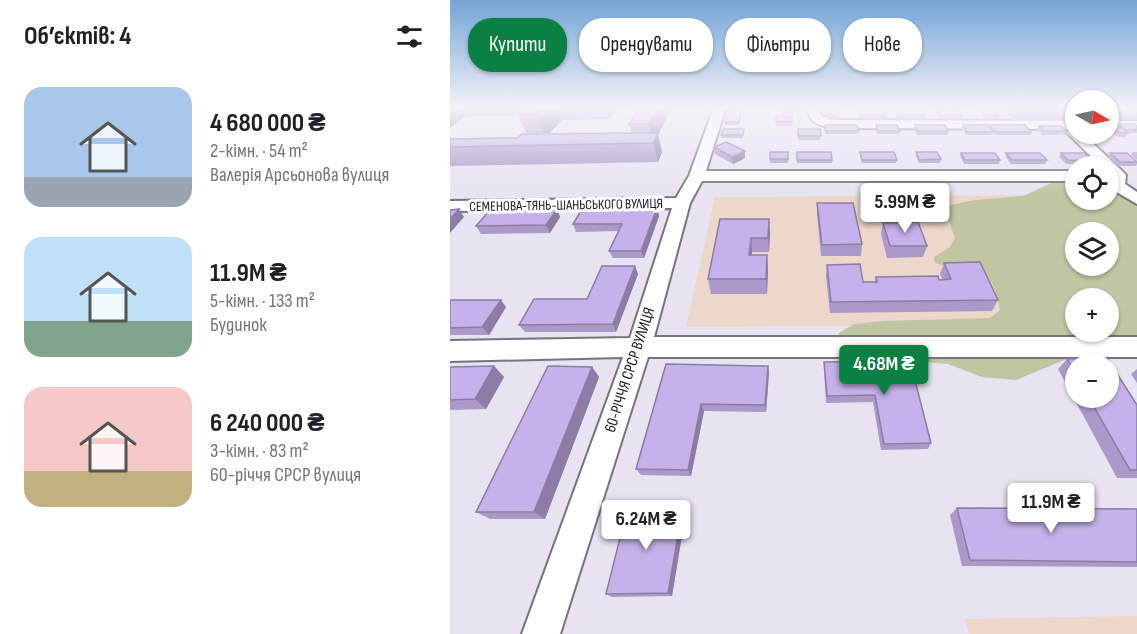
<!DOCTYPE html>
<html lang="uk">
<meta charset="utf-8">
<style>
:root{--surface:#fff;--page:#f2f2f2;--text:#202124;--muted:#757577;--accent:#0b8043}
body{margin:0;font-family:"Sofia Sans Condensed",sans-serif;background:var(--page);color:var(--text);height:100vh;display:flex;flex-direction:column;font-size:22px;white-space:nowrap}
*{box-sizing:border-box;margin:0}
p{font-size:20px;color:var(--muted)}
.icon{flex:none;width:33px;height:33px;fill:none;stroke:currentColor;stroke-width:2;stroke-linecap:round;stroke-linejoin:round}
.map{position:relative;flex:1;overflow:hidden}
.drawer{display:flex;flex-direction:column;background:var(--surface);width:450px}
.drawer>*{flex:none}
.top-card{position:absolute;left:18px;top:18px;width:570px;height:54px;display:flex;gap:12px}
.needle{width:39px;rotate:99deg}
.tools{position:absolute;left:615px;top:90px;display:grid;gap:12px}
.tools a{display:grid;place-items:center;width:54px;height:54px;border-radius:50%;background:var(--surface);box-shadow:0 2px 4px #0004;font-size:30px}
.price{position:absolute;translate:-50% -51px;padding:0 14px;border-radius:6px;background:#fff;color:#222;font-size:20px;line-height:39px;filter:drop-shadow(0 2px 3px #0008)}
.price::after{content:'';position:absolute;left:50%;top:36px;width:18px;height:14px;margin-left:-9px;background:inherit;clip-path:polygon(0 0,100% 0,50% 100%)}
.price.on{background:var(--accent);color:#fff}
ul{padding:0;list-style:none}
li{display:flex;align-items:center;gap:18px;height:150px;padding:0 24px}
li span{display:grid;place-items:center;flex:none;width:168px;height:120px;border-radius:18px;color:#555}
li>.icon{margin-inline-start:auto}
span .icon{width:72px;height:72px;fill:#fffc;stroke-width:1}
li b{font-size:26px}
h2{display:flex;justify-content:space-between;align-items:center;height:72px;padding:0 24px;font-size:26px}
.tag{padding:0 21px;border-radius:24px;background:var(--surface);box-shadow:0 2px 4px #0004;font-size:21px;line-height:54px}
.tag.on{background:var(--accent);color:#fff}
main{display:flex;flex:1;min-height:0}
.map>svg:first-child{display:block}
</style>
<main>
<section class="drawer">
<h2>Об’єктів: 4<svg class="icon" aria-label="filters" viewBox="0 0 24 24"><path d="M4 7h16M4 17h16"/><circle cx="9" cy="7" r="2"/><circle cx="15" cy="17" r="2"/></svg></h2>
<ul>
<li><span style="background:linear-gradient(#a9c7e8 75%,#9aa5b1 0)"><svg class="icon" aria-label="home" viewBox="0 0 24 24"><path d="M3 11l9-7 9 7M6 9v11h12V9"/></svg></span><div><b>4 680 000 ₴</b><p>2-кімн. · 54 m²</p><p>Валерія Арсьонова вулиця</p></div></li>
<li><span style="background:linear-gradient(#bfe0f5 70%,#7fa58c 0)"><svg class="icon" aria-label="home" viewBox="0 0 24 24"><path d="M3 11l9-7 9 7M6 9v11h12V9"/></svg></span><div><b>11.9M ₴</b><p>5-кімн. · 133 m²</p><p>Будинок</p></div></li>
<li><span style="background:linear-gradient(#f6c9c9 70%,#c2b280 0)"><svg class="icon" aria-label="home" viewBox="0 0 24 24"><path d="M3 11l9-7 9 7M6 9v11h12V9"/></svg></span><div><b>6 240 000 ₴</b><p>3-кімн. · 83 m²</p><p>60-річчя СРСР вулиця</p></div></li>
</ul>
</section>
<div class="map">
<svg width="687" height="634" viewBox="0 0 687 634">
<rect width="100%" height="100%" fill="#e7e3f0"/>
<g fill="#ecd7ca" fill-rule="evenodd">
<path d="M625,195L626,200H658L659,195H668L687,214V323H659L658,298H626L625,324L236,327L265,197ZM626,232H658V266H626Z"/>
<path d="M687,616V634H519L515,619Z"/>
</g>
<path fill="#bfc6a1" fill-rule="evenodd" d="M608,180H625L626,200H658L659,189L687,204V355L638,354L619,358L566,380L532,377L498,364L398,355L387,341L389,333L404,324L433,321L540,318L550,310C542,260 524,276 485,263L484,257L500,247L505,238L496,214L500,205L525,200L573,196ZM626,232H658V266H626ZM626,298H658V332H626Z"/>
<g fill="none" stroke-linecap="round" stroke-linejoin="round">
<g stroke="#76737e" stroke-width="4">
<g id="minor">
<path d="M264,107H276L256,171H626V181H252L240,203L204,337H687V357H198L110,634H72L173,357L0,361V341L180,338L222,208L0,211V201L226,198L239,176Z"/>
<path d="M357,107H369L371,116L382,120L626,121V134H633L673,172L676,175L675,184L687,192V204L658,187V166H651L613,129L382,128C368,125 359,123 357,107Z"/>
<rect x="658" y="121" width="29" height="8"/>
</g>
</g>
<use href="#minor" fill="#fff" fill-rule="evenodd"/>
</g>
<g fill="#aa99c9" fill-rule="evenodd">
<path d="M0,107H162L164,112L159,119L112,120L99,134H182L179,124L190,107H222L208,135L212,152L208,162L0,166V139L67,138L77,134L67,115L16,116Z"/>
<rect x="281" y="107" width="14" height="1"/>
<rect x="333" y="107" width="15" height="7"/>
<path d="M374,107H388L389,118H376Z"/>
<path d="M525,107H543L549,116L548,119H534Z"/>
<path d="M551,107H626V121H562Z"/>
<path d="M659,107H680L678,110H663Z"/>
<path d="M409,109L435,115V118H410Z"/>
<path d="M445,109L475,115V118L447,119L445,113Z"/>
<path d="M486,109L512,116L511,119H489L485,113Z"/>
<path d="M291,110L292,114L289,125H275V122Z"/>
<path d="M667,112H687V120H671L665,115Z"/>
<rect x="326" y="116" width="16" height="10"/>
<path d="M669,124L687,126V133H678L676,137H668L663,132L662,135H649L647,134H658V127L663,131L664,128H668Z"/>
<path d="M375,125L409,131L408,134H375Z"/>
<path d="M426,125L450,131L449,134H427L425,128Z"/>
<path d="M465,125L498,131L497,135H467L464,128Z"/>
<path d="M513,125L539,127L540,125L581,132L580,135H544L543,133L542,135H516L512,128Z"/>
<path d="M589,126L617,131L615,135H592L587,129Z"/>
<path d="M294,129L293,138H272L271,135Z"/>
<path d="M348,129L371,136L370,140H348Z"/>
<path d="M264,147L295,158L283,164L265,154Z"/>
<path d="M338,152V163H320V159Z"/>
<path d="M347,152L382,160V163H347Z"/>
<path d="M410,152L447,160L446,163H412L410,156Z"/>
<path d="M466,152L491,159L490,163H469L466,156Z"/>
<path d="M683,152H687V160L681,155Z"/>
<path d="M511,153L550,160L549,164H514L510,156Z"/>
<path d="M556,153L597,160L595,164H561L555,156Z"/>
<path d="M611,153L641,161L639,164H616L609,157Z"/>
<path d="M660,153L687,162V164L686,166H668L658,157Z"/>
<path d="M367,203L412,244L411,256H371L367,214Z"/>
<path d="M207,208L209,216L194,258H163L159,251L168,231L126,232L123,224Z"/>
<path d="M107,209L110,217L100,233L31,234L26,226Z"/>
<path d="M270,219L320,233L319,252H302V255H317L318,270L317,294H261L258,279Z"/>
<path d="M433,223L477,246L473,257L437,258L431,234Z"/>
<path d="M494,263L548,300L542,311L380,313L376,276L377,265L413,282H425L426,277L493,280L490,274Z"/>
<path d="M188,274L166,332H75L69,325L137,299Z"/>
<path d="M0,300L56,307L39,335H0Z"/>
<path d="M617,359L687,405V478H667L608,369ZM626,364L658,398H626Z"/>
<path d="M460,361L481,443L478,449L431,450L423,402L376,403L374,369V362Z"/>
<path d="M216,364L318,366L319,373L316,412L254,411L241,476L191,475L186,469Z"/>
<path d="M44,366L54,377L36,409L0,410V367Z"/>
<path d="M142,367L149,377L95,519H40L26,512Z"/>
<path d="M687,369V383L681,374Z"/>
<path d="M507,508L687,509V567L512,566L500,515Z"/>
<path d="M236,511L222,596L162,597L156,594Z"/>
</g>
<g fill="#8b7da4">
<path d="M0,107H11L16,116L0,128Z"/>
<path d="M92,107H106L112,120L96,137L86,114Z"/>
<path d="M155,107H162L164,112L159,119Z"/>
<path d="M209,107H222L208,135L212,152L208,162L199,124Z"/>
<path d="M295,151V158L283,164L282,157Z"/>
<path d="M207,208L209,216L194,258L191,251Z"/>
<path d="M9,209L14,217L0,233V219Z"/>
<path d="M107,209L110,217L100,233L96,225Z"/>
<path d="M319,219L320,233L319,252L318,238Z"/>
<path d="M301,238L302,252L301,270L299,255Z"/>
<path d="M317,255L318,270L317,294L316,279Z"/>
<path d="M185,266L188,274L166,332L163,324Z"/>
<path d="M51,300L56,307L39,335L32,327Z"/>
<path d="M44,366L54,377L36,409L25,399Z"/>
<path d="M318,366L319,373L316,412L315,405Z"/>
<path d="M142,367L149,377L95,519L84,512Z"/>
<path d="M251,404L254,411L241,476L238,470Z"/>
<path d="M233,506L236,511L222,596L218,593Z"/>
</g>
<g fill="#c6b2ea" stroke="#8b7da4" stroke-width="1.5">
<path d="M74,107H92L86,114H67Z"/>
<path d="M190,107H209L199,124H179Z"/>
<rect x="333" y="107" width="15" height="4"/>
<path d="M375,107H388L390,114L377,115Z"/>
<path d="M529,107H543L549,116H535Z"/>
<path d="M562,107H626V111H566Z"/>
<path d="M409,109H433L435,115H410Z"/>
<path d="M445,109H472L475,115H448Z"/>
<path d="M486,109H508L512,116H490Z"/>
<path d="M278,110H291L289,122H275Z"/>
<path d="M667,112H687V116H673Z"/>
<rect x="326" y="116" width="16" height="6"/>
<path d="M669,124H684L687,126V130H676Z"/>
<path d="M375,125H407L409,131H375Z"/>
<path d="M426,125H447L450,131H428Z"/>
<path d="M465,125H495L498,131H468Z"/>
<path d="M513,125H538L543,132H517Z"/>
<path d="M540,125H575L581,132H545Z"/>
<path d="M589,126H611L617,131H594Z"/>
<path d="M658,127L664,131H658Z"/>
<path d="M664,128H672L678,133H670Z"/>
<path d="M273,129H294L293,135H271Z"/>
<path d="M348,129H370L371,136H348Z"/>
<path d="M208,133L203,143L0,147V139L67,138L72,134Z"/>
<path d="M276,142L295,151L282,157L264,147Z"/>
<rect x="320" y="152" width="18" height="7"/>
<path d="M347,152H381L382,160H347Z"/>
<path d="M410,152H444L447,160H412Z"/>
<path d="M466,152H487L491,159L469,160Z"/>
<path d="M511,153H545L550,160H515Z"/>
<path d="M556,153H590L597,160H562Z"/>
<path d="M611,153H634L641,161L618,160Z"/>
<path d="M660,153H677L687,162H670Z"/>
<path d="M367,203H403L412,244L372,245Z"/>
<path d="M207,208L191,251H159L172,224H123L132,209Z"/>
<path d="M9,209L0,219V210Z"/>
<path d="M107,209L96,225L26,226L40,210Z"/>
<path d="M270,219H319L318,238H301L299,255H317L316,279H258Z"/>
<path d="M468,222L477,246H440L433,223Z"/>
<path d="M530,262L548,300L381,302L377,265L410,264L413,282H427L426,277L488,276L489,280L501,279L494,263Z"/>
<path d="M152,266H185L163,324L69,325L84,299H137Z"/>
<path d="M0,300H51L32,327L0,328Z"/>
<path d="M657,358L687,405V470H680L639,398H658V364H626V373L617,359Z"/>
<path d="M460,361L481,443L434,444L425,395L377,396L374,362Z"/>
<path d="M216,364L318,366L315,405L251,404L238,470L186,469Z"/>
<path d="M44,366L25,399L0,400V367Z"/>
<path d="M98,366L142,367L84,512H26Z"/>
<path d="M178,506H233L218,593L156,594Z"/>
<path d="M507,508L687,509V562L520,560Z"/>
</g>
<linearGradient id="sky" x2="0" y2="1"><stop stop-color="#73a5d6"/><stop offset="0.55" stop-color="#f4f2f8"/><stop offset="1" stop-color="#f4f2f8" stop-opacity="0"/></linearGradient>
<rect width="687" height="196" fill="url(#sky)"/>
<g text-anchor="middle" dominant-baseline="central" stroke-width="6" stroke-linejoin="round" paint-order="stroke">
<g font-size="14" fill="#19171c" stroke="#fff">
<text transform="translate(116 205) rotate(-1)">СЕМЕНОВА-ТЯНЬ-ШАНЬСЬКОГО ВУЛИЦЯ</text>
</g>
<g font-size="16" fill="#19171c" stroke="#fff">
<text transform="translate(180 370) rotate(-72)">60-РІЧЧЯ СРСР ВУЛИЦЯ</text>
</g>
</g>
</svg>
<div class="tools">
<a><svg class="needle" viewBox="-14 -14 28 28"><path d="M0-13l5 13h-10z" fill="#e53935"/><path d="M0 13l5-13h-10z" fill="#757577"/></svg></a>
<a><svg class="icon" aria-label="locate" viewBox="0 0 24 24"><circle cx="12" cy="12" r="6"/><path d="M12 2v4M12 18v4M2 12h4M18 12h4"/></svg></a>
<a><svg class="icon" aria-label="layers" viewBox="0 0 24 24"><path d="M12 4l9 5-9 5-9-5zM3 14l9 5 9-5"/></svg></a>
<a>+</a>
<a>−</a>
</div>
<b class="price" style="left:455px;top:234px">5.99M ₴</b>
<b class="price on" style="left:434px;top:396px">4.68M ₴</b>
<b class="price" style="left:601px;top:534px">11.9M ₴</b>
<b class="price" style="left:196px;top:551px">6.24M ₴</b>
<div class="top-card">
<a class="tag on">Купити</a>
<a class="tag">Орендувати</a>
<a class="tag">Фільтри</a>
<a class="tag">Нове</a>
</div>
</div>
</main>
